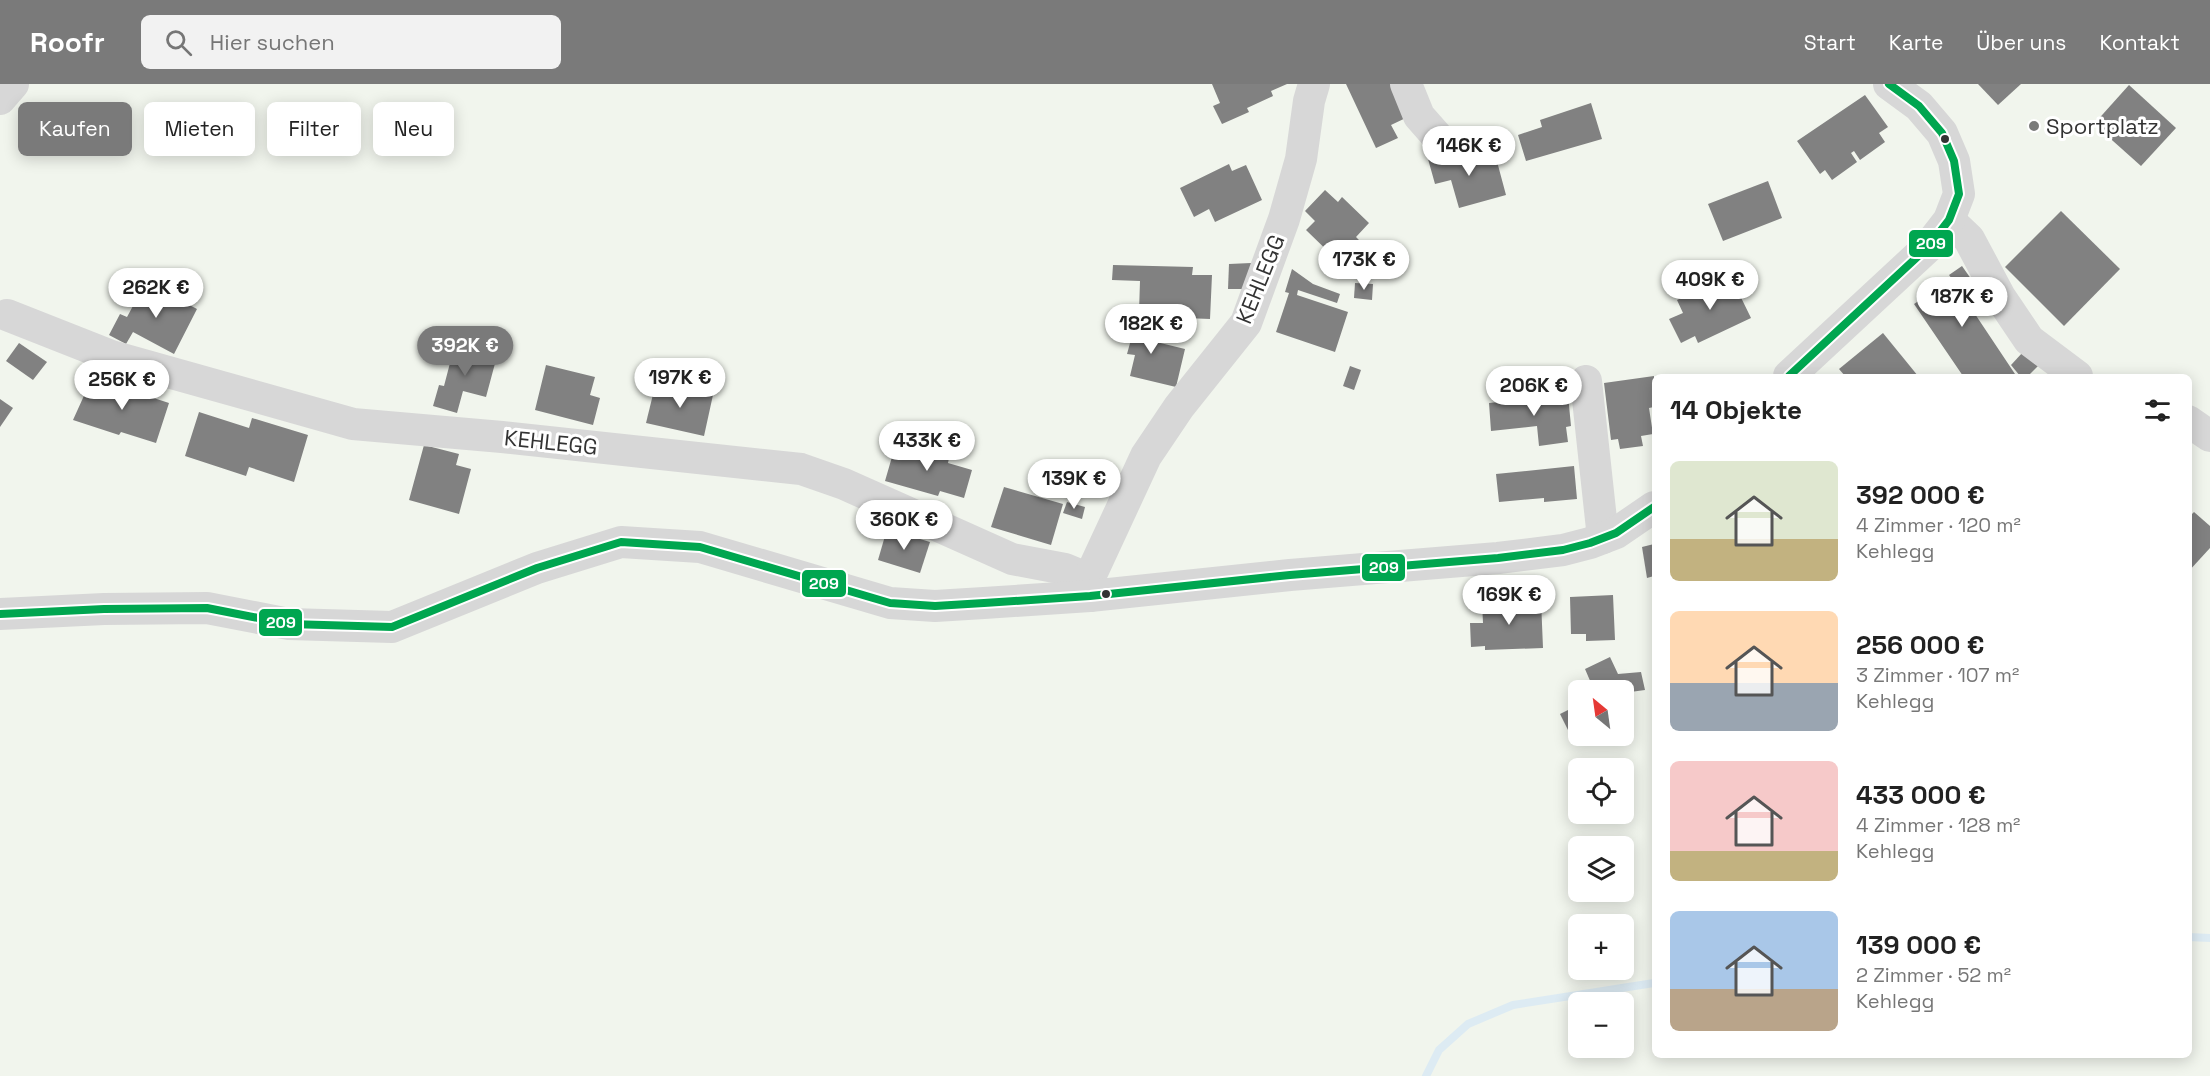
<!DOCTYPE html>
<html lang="de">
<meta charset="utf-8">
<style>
:root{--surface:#fff;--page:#f2f2f2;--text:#222;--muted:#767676;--accent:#7a7a7a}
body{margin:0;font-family:"Space Grotesk",sans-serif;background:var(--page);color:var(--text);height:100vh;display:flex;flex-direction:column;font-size:22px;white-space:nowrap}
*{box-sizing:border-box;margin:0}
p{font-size:20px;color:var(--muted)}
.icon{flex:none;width:33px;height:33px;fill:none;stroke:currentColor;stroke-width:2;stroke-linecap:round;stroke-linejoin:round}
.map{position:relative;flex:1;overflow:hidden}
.details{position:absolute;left:1652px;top:290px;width:540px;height:684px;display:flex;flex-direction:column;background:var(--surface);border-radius:9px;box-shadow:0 3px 15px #0003}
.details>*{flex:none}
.guide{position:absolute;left:18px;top:18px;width:570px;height:54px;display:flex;gap:12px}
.needle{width:39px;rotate:331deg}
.controls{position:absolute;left:1568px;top:596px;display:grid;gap:12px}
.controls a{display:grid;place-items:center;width:66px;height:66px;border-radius:9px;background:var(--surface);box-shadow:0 3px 15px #0003;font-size:30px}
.price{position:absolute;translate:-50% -51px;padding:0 14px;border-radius:21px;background:#fff;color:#222;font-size:20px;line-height:39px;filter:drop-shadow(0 2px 3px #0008)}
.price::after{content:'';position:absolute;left:50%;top:36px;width:18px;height:14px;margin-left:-9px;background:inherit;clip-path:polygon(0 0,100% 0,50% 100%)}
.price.current{background:var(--accent);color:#fff}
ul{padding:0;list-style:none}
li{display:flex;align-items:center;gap:18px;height:150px;padding:0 18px}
li span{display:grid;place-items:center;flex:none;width:168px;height:120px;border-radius:9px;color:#555}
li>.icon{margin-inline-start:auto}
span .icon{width:72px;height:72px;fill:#fffc;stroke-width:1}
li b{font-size:26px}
h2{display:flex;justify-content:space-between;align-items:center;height:72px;padding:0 18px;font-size:26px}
.chip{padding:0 21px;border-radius:9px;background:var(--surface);box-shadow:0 3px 15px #0003;font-size:21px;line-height:54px}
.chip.current{background:var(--accent);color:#fff}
header{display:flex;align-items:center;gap:36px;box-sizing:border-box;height:84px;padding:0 30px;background:var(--accent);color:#fff}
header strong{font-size:28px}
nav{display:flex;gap:33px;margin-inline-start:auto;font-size:21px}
.search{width:420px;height:54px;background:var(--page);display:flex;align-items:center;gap:15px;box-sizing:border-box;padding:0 21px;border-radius:9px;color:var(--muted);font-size:22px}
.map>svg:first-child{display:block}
</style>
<header>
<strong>Roofr</strong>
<div class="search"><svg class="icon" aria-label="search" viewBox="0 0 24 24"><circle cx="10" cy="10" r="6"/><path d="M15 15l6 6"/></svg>Hier suchen</div>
<nav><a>Start</a><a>Karte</a><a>Über uns</a><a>Kontakt</a></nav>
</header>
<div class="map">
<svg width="2210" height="992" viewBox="0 0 2210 992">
<rect width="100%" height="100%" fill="#fff"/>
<path fill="#f1f5ed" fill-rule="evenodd" d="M0,0H2210V992H0ZM1654,292H2188V970H1654ZM1578,606H1623V651H1578ZM1578,684H1623V729H1578ZM1578,762H1623V807H1578ZM1578,840H1623V885H1578ZM1578,918H1623V963H1578Z"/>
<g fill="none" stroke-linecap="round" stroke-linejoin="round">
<g stroke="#ddebf3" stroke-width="8">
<path d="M2188,853L2210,854"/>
<path d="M1426,992L1439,966L1468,940L1513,921L1654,899"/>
</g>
</g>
<g fill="#818181">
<path d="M1212,0H1287L1271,7L1273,12L1247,24L1249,28L1222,40L1213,22L1220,19Z"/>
<path d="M1346,0H1394L1412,31L1391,41L1398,54L1376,64Z"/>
<path d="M1978,0H2021L1998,21Z"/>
<path d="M2129,1L2176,44L2141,82L2094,40Z"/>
<path d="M1865,11L1888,43L1879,49L1885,58L1860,76L1854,67L1851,69L1857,78L1832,96L1825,86L1820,90L1797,57Z"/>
<path d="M1591,19L1602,55L1526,77L1518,51L1542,43L1540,36Z"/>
<path d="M1462,66L1465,78L1495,70L1506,111L1459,124L1451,96L1435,100L1428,75Z"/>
<path d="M1229,80L1232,87L1246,81L1262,116L1215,138L1209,125L1194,133L1180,104Z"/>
<path d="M1768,97L1782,134L1723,157L1708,120Z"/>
<path d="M1325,106L1338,118L1342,113L1369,139L1356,153L1359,156L1339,178L1306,146L1315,137L1305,127Z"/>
<path d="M2061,127L2120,185L2064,242L2005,183Z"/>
<path d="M1251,179V205H1228L1229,180Z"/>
<path d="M1113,181L1193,183L1192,191H1212L1210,235L1160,233V228H1139L1140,197L1112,196Z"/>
<path d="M1962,182L1976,202L1969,221L2015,290L2012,292H1963L1914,220L1952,195L1949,191Z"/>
<path d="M1292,185L1313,200L1340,210L1337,219L1298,206L1297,211L1348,228L1335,268L1276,248L1289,209L1285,208Z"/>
<path d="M1730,191L1751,234L1698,259L1695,252L1681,259L1669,235L1683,229L1677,216Z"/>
<path d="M146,198L197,225L174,270L133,248L126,260L109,251L120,230L127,233Z"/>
<path d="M1355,199L1373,200L1372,216L1354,214Z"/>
<path d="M1115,233L1148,241L1144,255L1185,265L1176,303L1130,292L1135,271L1127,270L1132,252L1112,247Z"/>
<path d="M1883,249L1918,292H1845L1839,285Z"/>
<path d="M19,259L47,278L33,296L6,277Z"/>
<path d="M455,260L497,272L486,313L463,307L457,329L433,322L439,301L444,302Z"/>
<path d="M2023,268L2038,282L2028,292H2020L2011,281Z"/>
<path d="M546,281L595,293L590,311L600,314L593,341L535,326Z"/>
<path d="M1350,282L1361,286L1354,306L1343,302Z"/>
<path d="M1654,292V323L1649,324L1653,350L1641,352L1643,362L1620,365L1618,355L1611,356L1604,299Z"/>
<path d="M92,294L169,319L156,359L121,348L119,351L73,336Z"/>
<path d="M656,298L713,311L704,352L646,339Z"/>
<path d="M1568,311L1571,342L1566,343L1568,358L1539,362L1537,342L1491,347L1489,319Z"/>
<path d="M0,315L13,324L0,343Z"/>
<path d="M199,328L249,344L252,334L308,351L294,398L249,383L246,392L185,372Z"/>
<path d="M896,359L949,374L948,379L972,386L964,414L940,407L938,412L885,397Z"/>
<path d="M424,361L459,370L456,381L471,385L459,430L409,416Z"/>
<path d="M1574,382L1577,415L1544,418V414L1499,418L1496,390Z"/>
<path d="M1004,403L1063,420L1051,461L991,443Z"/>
<path d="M1067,418L1085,423L1082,435L1063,429Z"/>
<path d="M2194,428L2210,442V464L2188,488V434Z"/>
<path d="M887,445L930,458L920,489L878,476Z"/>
<path d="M1654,460V492L1647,494L1642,463Z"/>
<path d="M1613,511L1615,556L1586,557V550H1571L1570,513Z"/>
<path d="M1541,516L1543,564L1485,566V562L1471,563L1470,539H1483L1482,518Z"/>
<path d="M1610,573L1618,590L1641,588L1645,606L1623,609V606H1594L1585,585Z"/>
<path d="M1578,621V649L1571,652L1560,630Z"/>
</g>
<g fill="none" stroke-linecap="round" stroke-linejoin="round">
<g stroke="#d7d7d7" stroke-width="32">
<path d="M1406,0L1419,32L1441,57"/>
<path d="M0,15L13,0"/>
<path d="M1949,136L1969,155L2000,213L2029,256L2077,292"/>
<path d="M7,231L111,272L353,340L502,353L801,385L844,400L1012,475L1065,485L1089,495"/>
<path d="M1789,292L1928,163L1949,136L1959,110L1954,77L1942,49L1919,22L1889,0"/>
<path d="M1586,297L1603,454"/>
<path d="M2188,337L2210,352"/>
<path d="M1090,512L1089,495L1146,372L1179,323L1246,239L1284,135L1301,75L1309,17L1314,0"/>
<path d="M0,530L104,525L207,524L289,540L392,543L537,484L621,458L700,463L890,519L935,522L984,519L1090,512L1290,491L1498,474L1563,466L1590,459L1616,449L1654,423"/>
</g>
<g stroke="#fff" stroke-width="12">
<g id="bus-1">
<path d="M1789,292L1928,163L1949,136L1959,110L1954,77L1942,49L1919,22L1889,0"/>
<path d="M0,530L104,525L207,524L289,540L392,543L537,484L621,458L700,463L890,519L935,522L984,519L1090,512L1290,491L1498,474L1563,466L1590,459L1616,449L1654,423"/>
</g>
</g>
<use href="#bus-1" stroke="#00a650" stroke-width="8"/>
</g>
<circle fill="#7a7a7a" stroke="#fff" stroke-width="2" cx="2034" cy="42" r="6"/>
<g fill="#333" stroke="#fff" stroke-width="2">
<circle cx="1945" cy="55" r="5"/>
<circle cx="1106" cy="510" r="5"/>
</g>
<g text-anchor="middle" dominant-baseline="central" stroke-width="6" stroke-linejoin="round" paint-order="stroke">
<g font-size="22" fill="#333" stroke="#fff" text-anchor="start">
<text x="2046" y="42">Sportplatz</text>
</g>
<g font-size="22" fill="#333" stroke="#fff">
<text transform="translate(1260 195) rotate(-68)">KEHLEGG</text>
<text transform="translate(551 358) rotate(6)">KEHLEGG</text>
</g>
</g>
<g stroke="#fff" stroke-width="2">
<rect x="1908" y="145" width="46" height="29" rx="6" fill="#00a650"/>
<rect x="1361" y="469" width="45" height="29" rx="6" fill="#00a650"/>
<rect x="801" y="485" width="46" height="29" rx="6" fill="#00a650"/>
<rect x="258" y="524" width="45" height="29" rx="6" fill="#00a650"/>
</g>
<g font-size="16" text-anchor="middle" font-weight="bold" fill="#fff">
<text x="1931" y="165">209</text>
<text x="1384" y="489">209</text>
<text x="824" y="505">209</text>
<text x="281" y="544">209</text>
</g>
</svg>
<div class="controls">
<a><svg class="needle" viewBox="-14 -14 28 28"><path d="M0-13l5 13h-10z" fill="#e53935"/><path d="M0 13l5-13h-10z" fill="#767676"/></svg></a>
<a><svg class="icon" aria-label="locate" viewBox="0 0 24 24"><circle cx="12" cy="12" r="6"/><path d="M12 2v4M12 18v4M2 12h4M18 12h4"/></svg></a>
<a><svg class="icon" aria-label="layers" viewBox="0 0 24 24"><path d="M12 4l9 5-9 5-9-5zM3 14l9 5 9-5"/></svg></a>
<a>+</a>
<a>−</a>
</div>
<b class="price" style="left:1469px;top:93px">146K €</b>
<b class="price" style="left:1364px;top:207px">173K €</b>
<b class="price" style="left:1710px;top:227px">409K €</b>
<b class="price" style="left:156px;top:235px">262K €</b>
<b class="price" style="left:1962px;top:244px">187K €</b>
<b class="price" style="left:1151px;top:271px">182K €</b>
<b class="price current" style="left:465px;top:293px">392K €</b>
<b class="price" style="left:680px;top:325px">197K €</b>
<b class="price" style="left:122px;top:327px">256K €</b>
<b class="price" style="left:1534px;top:333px">206K €</b>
<b class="price" style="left:927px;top:388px">433K €</b>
<b class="price" style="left:1074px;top:426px">139K €</b>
<b class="price" style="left:904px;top:467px">360K €</b>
<b class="price" style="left:1509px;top:542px">169K €</b>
<div class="guide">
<a class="chip current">Kaufen</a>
<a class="chip">Mieten</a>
<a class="chip">Filter</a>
<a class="chip">Neu</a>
</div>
<section class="details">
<h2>14 Objekte<svg class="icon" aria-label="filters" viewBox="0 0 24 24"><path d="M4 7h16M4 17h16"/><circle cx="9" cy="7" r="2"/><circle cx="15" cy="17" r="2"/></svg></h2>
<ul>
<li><span style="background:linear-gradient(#dfe7d0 65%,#c2b280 0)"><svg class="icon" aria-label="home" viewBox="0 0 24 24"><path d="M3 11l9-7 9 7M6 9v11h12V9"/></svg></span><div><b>392 000 €</b><p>4 Zimmer · 120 m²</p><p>Kehlegg</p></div></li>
<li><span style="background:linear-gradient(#ffd9b3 60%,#9aa5b1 0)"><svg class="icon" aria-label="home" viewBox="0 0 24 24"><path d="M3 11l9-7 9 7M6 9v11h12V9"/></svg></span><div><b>256 000 €</b><p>3 Zimmer · 107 m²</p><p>Kehlegg</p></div></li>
<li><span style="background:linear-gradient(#f6c9c9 75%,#c2b280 0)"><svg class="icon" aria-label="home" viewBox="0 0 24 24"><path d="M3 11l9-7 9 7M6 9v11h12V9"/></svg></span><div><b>433 000 €</b><p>4 Zimmer · 128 m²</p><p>Kehlegg</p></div></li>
<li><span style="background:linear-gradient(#a9c7e8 65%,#b9a48a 0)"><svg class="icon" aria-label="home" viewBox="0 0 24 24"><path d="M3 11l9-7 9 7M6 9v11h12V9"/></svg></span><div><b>139 000 €</b><p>2 Zimmer · 52 m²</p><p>Kehlegg</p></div></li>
</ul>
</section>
</div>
